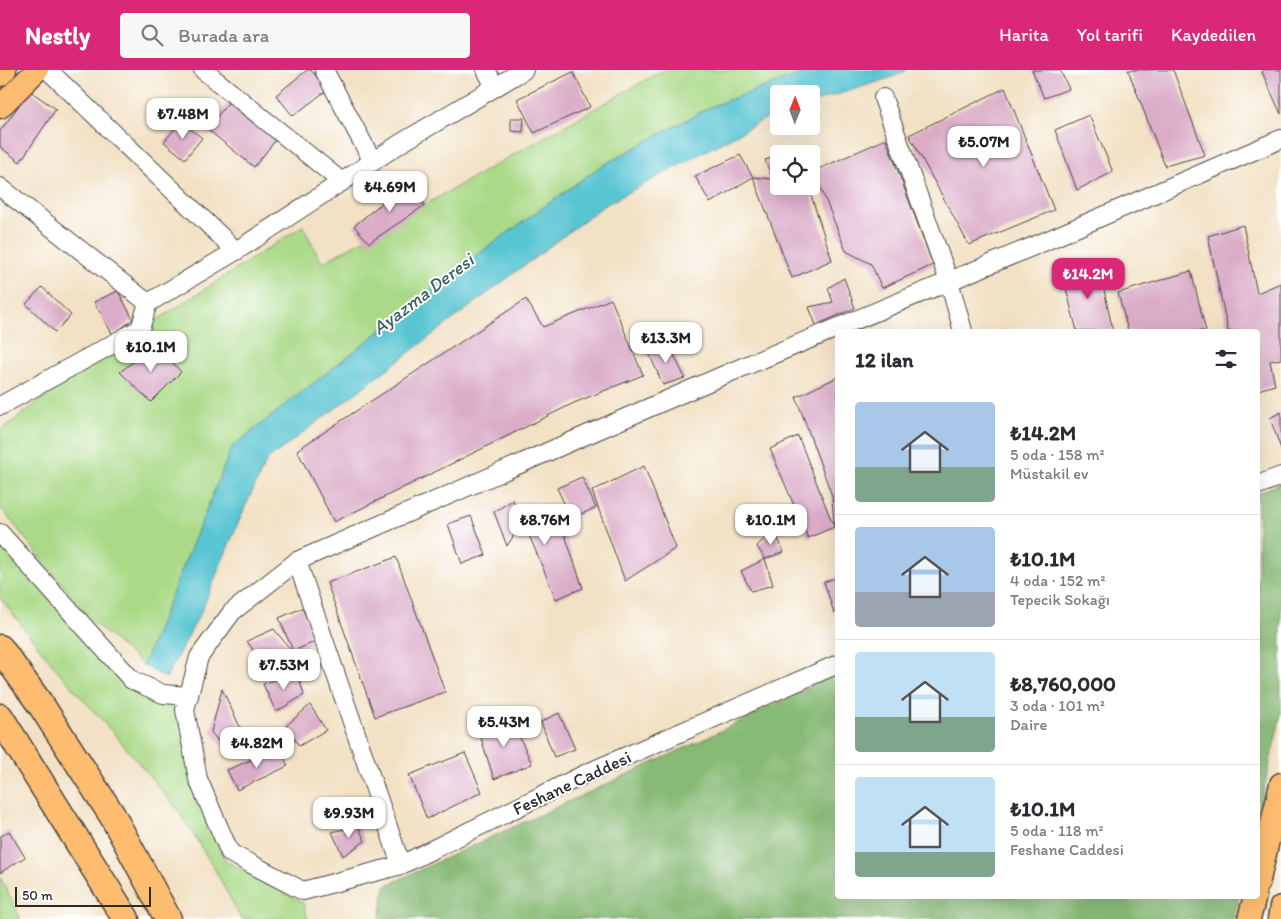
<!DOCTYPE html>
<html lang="tr">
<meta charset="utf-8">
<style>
:root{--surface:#fff;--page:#f7f7f7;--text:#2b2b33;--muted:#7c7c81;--line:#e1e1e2;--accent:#db2777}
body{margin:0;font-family:Itim,sans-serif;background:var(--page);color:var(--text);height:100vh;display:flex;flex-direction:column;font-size:19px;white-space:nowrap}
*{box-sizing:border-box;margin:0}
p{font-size:16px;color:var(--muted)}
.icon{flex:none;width:28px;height:28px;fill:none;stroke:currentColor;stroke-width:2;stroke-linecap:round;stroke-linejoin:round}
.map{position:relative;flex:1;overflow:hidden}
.sheet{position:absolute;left:835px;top:259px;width:425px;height:570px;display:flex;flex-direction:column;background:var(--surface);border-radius:5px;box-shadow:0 5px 20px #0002}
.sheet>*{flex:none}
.needle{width:32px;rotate:1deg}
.tools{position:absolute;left:770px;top:15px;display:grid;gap:10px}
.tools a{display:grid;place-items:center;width:50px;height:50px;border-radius:5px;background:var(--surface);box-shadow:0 5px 20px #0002;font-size:25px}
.scale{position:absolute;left:15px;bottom:12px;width:136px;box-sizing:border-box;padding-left:5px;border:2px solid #2b2b2b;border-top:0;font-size:14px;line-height:18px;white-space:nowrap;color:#2b2b2b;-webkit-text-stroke:4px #fff;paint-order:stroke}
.price{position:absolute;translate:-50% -42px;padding:0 11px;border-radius:10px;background:#fff;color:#222;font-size:16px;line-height:32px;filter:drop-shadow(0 1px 2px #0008)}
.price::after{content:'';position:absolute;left:50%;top:30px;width:15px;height:11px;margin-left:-8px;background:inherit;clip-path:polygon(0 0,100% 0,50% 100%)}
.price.active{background:var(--accent);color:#fff}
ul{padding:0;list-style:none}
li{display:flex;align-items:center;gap:15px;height:125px;padding:0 20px}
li+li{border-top:1px solid var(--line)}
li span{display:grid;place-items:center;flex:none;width:140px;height:100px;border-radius:5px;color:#555}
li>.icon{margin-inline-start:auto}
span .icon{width:60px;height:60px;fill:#fffc;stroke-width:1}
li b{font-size:21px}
h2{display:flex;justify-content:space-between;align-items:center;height:60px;padding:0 20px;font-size:21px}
header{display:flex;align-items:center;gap:30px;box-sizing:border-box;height:70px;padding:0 25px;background:var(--accent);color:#fff}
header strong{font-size:24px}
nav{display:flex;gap:28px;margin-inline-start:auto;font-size:18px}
.search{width:350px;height:45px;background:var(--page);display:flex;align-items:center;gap:12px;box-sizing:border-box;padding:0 18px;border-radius:5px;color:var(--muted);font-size:19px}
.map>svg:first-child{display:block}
</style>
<header>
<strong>Nestly</strong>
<div class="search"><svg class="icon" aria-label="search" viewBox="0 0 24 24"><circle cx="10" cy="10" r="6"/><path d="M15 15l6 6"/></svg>Burada ara</div>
<nav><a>Harita</a><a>Yol tarifi</a><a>Kaydedilen</a></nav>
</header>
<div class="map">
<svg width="1281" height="849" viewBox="0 0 1281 849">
<rect width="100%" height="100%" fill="#fff"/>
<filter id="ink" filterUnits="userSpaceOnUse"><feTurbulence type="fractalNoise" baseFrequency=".02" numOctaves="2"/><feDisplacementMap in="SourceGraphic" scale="10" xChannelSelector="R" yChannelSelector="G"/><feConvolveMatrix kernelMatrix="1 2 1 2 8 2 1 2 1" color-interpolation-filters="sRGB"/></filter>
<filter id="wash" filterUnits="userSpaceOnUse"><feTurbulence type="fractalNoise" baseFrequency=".0096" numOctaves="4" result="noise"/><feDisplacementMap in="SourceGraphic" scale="20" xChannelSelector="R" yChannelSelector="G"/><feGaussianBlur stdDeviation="1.12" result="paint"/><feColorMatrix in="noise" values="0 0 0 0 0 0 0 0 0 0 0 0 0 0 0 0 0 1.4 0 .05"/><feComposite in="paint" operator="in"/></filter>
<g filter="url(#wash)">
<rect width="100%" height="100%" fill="#f2e1c4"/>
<g fill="#aada88" stroke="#6a825a">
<path d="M663,0H811L710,37L598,98L477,185L232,377L143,595L92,551L0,437V361L84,297L303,156L322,193Z"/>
<path d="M0,472L121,612L179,641L190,706L226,791L303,833L308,849H241L213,796L178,740L116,666L62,606L0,528Z"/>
<path d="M0,807L21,849H0Z"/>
</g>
<g fill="#87ba74" stroke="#597250">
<path d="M1281,413V644L1258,745V423Z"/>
<path d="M837,603L838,826H1239L1234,849H380L385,816L700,671Z"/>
</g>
<path fill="#59c5d3" stroke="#42787f" d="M811,0H907L893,7L811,33V24H779V43L771,46L603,136L267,390L241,446L201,542L166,608L143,595L232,377L477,185L598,98L710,37Z"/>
<g id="blocks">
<g fill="#daacc8">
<path d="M307,0H311L327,20L293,46L276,25Z"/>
<path d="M1032,0H1060L1069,19L1044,28Z"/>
<path d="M1128,0H1173L1205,85L1165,96Z"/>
<path d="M1264,0H1281V44L1262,2Z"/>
<path d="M573,2L590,37L534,63L517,29Z"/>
<path d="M1005,18L1054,140L969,175L909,65Z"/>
<path d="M30,21L56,39L20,92L0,77V61Z"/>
<path d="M232,28L279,66L254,97L207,59Z"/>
<path d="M1089,45L1113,102L1077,120L1055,60Z"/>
<path d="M511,48H524L523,62L511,61Z"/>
<path d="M181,51L202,68L185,89L164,72Z"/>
<path d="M886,69L933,195L882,218L871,194L846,181L814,101Z"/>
<path d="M740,85L753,107L772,109L765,90L779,86V116H808L832,190L792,208L753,107L710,133L695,106Z"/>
<path d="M408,111L425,135L369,173L354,156Z"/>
<path d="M1243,155L1257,223L1281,213V289L1270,291L1275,315L1258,320V261H1228L1208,166Z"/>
<path d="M1098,193L1113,261H1077L1063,207Z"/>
<path d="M1191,201L1206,261H1128L1118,223Z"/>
<path d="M844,208L855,238L816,255L809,237L833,232L828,218Z"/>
<path d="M42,217L71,245L55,262L26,234Z"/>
<path d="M118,221L133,249L113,265L94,232Z"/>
<path d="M526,229L543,257L611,229L643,305L574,333L334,452L297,380Z"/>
<path d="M667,270L685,308L663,315L648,281Z"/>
<path d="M156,274L181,302L151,332L120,302Z"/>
<path d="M838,307V455L834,457L832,426L796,327Z"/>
<path d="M1281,342V379L1270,348Z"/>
<path d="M798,366L834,457L808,468L770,379Z"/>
<path d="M644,396L676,478L625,511L592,421Z"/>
<path d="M582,407L596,438L571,448L557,418Z"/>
<path d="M513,430L523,451L555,436L583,518L556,529L523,451L507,476L494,442Z"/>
<path d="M471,446L486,485L462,494L448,454Z"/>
<path d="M774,460L784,482L765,489L757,476Z"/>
<path d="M396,487L445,622L375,647L327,513Z"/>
<path d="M765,489L773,515L751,521L741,501Z"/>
<path d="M838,507V542L834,543L824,512Z"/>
<path d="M302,538L317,571L293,581L279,548Z"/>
<path d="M274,559L295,585L268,603L247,571Z"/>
<path d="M297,602L304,625L276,642L263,614Z"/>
<path d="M222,619L249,676L227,683L211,662Z"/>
<path d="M310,635L326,660L299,676L286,656Z"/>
<path d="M559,643L575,679L554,687L541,652Z"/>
<path d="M510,646L532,694L494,709L479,662Z"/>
<path d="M280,678L288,696L237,720L227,700Z"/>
<path d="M465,683L482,722L427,749L409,705Z"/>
<path d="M358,756L365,771L343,786L332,762Z"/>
<path d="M9,761L25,787L0,803V767Z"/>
</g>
</g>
</g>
<g filter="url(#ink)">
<use href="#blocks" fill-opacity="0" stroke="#494642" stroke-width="1"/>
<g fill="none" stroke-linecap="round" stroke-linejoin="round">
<g stroke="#494642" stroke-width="20">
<g id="minor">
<path d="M48,0L236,181"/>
<path d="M203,0L342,112"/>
<path d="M324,0L373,92"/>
<path d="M486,0L495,17"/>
<path d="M883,28L949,211L963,261"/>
<path d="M0,117L148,233"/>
<path d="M0,336L140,259L148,233L236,181L401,73L524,0"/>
<path d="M1258,415L1281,406"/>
<path d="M0,463L132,610L163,624L189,626"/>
<path d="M297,491L401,795"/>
<path d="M838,594L585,704L401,795L303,821L230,783L198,709L185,640L199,587L232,542L297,491L731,302L1041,173L1281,69"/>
</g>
</g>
<g stroke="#494642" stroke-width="25">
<g id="major">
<path d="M0,5L5,0"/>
<path d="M0,37L37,0"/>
<path d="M1258,814L1281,714"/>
<path d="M1249,849L1255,826"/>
<path d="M1279,849L1281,837"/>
</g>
</g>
<g stroke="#494642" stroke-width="29">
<g id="highway">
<path d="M0,578L43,638L112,745L168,849"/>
<path d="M0,647L126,849"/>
</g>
</g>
<use href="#minor" stroke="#fff" stroke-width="18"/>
<use href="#major" stroke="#fdbc70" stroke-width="22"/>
<use href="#highway" stroke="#fdbc70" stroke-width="26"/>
</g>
</g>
<g text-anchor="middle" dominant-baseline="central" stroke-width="4" stroke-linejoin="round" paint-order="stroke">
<g font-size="18" fill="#2b2b2b" stroke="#fff">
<text transform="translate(572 713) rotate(-25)">Feshane Caddesi</text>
</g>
<g font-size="19" font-style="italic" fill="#3b6166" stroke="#fff">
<text transform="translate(423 224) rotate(-37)">Ayazma Deresi</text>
</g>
</g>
</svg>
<div class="tools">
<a><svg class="needle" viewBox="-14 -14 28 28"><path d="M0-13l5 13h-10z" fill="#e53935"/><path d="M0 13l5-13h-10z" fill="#7c7c81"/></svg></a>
<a><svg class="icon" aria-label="locate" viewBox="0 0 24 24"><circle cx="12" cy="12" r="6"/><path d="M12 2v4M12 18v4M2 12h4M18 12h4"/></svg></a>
</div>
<div class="scale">50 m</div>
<b class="price" style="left:183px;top:70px">₺7.48M</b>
<b class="price" style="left:984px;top:98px">₺5.07M</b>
<b class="price" style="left:390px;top:143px">₺4.69M</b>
<b class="price active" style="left:1088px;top:230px">₺14.2M</b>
<b class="price" style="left:666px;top:294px">₺13.3M</b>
<b class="price" style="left:151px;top:303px">₺10.1M</b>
<b class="price" style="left:545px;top:476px">₺8.76M</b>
<b class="price" style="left:771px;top:476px">₺10.1M</b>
<b class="price" style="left:284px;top:621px">₺7.53M</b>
<b class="price" style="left:504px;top:678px">₺5.43M</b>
<b class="price" style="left:257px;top:699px">₺4.82M</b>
<b class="price" style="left:349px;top:769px">₺9.93M</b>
<section class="sheet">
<h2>12 ilan<svg class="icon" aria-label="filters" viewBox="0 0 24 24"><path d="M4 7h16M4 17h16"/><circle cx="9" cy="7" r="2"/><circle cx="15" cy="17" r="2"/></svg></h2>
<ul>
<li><span style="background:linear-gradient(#a9c7e8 65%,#7fa58c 0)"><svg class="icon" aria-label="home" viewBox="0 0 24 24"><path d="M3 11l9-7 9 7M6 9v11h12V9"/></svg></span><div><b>₺14.2M</b><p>5 oda · 158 m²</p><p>Müstakil ev</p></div></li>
<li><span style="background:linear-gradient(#a9c7e8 65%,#9aa5b1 0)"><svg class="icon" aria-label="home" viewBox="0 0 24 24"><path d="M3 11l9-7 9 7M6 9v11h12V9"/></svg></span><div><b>₺10.1M</b><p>4 oda · 152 m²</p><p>Tepecik Sokağı</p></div></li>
<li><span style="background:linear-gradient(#bfe0f5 65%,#7fa58c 0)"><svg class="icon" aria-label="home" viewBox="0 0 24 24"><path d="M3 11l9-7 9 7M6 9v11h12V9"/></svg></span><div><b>₺8,760,000</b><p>3 oda · 101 m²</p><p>Daire</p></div></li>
<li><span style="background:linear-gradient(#bfe0f5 75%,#7fa58c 0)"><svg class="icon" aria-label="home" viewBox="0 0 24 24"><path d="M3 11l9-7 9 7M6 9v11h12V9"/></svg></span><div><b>₺10.1M</b><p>5 oda · 118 m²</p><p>Feshane Caddesi</p></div></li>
</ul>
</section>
</div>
